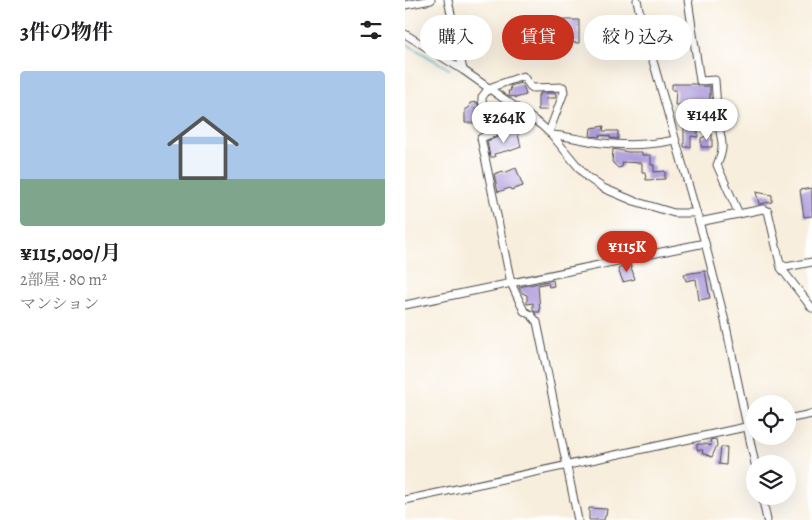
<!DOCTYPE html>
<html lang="ja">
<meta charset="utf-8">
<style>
:root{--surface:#fff;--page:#f6f6f6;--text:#202124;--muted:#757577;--accent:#c8321e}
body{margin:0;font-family:Alegreya,"Noto Serif JP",serif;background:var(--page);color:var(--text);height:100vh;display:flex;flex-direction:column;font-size:19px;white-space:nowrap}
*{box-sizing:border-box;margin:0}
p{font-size:16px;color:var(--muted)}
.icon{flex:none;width:28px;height:28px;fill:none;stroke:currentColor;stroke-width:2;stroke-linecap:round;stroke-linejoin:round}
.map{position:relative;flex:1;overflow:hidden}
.details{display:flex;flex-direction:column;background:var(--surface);width:405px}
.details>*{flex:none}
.top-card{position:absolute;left:15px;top:15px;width:316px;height:45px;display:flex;gap:10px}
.controls{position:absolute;left:341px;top:395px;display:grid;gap:10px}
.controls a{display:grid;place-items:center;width:50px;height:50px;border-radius:50%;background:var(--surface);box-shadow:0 5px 20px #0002;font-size:25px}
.price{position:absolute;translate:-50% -42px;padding:0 11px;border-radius:18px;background:#fff;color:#222;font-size:16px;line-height:32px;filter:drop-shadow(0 1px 2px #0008)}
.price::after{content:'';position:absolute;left:50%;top:30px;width:15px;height:11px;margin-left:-8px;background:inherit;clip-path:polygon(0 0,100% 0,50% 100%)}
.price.active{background:var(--accent);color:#fff}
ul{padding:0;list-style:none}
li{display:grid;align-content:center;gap:10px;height:265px;padding:0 20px}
li span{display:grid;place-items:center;height:155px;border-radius:5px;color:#555}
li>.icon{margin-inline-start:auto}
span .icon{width:90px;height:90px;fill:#fffc;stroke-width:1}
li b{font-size:21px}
h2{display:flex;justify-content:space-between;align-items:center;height:60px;padding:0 20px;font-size:21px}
.pill{padding:0 18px;border-radius:22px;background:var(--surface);box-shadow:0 5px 20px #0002;font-size:18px;line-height:45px}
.pill.active{background:var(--accent);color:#fff}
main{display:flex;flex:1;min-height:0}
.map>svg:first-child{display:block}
</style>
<main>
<section class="details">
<h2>3件の物件<svg class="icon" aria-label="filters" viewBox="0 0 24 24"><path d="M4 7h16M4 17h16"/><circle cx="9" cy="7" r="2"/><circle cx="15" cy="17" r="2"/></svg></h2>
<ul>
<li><span style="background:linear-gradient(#a9c7e8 70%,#7fa58c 0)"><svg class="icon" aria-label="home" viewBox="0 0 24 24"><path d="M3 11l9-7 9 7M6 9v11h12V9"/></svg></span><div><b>¥115,000/月</b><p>2部屋 · 80 m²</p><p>マンション</p></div></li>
</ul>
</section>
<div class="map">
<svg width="407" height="520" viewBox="0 0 407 520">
<rect width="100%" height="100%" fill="#fff"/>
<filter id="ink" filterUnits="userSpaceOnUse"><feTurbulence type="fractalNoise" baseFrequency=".02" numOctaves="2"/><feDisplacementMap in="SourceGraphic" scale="10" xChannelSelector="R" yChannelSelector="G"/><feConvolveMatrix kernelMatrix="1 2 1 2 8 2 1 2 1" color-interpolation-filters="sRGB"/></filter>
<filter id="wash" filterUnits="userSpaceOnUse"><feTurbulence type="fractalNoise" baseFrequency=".0096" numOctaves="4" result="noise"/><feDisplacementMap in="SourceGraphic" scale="20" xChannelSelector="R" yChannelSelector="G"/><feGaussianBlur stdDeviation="1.12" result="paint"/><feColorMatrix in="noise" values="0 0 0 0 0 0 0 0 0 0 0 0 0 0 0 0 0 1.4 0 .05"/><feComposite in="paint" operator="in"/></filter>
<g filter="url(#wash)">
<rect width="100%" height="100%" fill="#f8eedd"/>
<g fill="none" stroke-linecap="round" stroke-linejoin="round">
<path stroke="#4bb4c8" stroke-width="2" d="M0,43L44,69"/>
</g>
<g id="blocks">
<g fill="#ab9ada">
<path d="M158,20H174V43L159,42Z"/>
<path d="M232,24L234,30L219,34L220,47L206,49L204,34H200V27Z"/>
<path d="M116,83L119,88L121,95L110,98V96L105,97L104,96L103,91H106L105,86Z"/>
<path d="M267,84H291L295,86H305V105L292,106L291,110H282V105H270L271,90H267Z"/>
<path d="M135,93H151V98H141L142,110H133V95H135Z"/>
<path d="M72,102L74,108H70L71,123H60V109L64,108L65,103Z"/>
<path d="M279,122H293V137L286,136V147H279Z"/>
<path d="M199,126L198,131H213V139L205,138V136L194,135L195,137L185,136L186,128Z"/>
<path d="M112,130L116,147L105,151V150L89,154L90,157H85L82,141Z"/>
<path d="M307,134V147H296V138Z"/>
<path d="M208,149L223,152H237V155H246V165H249V172L260,171V179L241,180L240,172H237V163L218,162L217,167L213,168L207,162Z"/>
<path d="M111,168L118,186L106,190L105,188L93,192L89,174L98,171L99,173Z"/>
<path d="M407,188V216L399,217L395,190Z"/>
<path d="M351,192L367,195V202L354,204Z"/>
<path d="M225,264L230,279L218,282L213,269Z"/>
<path d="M300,271L305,298L294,300L291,279L281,281L279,274Z"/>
<path d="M148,280L149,286L144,287L143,283L133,285L135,312H130L128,310V303L122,304V295L117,293L114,287Z"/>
<path d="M311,439L312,445L307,457L297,453L298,450H292V444H301L306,446L305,440Z"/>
<path d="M316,447H322L321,465L314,464Z"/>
<path d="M184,508L202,509L201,516H200L199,520H184Z"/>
</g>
</g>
</g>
<g filter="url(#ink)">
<use href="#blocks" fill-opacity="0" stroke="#4a4846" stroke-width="1"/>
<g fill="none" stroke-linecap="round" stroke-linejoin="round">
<g stroke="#4a4846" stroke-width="9">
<g id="minor">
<path d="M43,0L58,70"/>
<path d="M232,0L236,19L300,243L320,321L350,464"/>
<path d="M283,0L295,81L310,80C311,94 312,108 313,121C316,142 321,144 312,165L334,214"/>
<path d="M0,5L26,0"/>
<path d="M0,34L58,70L136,125L147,135L170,163L182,177L198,188L229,201L269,213H291"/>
<path d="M144,132L159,92L158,87L128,88L125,86L118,76L84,88L77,97V100L86,134L76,138L106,283L119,311L126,315L132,322L173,520"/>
<path d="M86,134L128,119"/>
<path d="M147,135C164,136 180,141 197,143C221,146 246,145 270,140"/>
<path d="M294,222L358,209L363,211L376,268L407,308"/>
<path d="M375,264L381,267L407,262"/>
<path d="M0,305L300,243"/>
<path d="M382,419L407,414"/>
<path d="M357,496L362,520"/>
<path d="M0,500L350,425"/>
</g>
</g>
<use href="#minor" stroke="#fff" stroke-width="7"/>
</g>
</g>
</svg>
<div class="controls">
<a><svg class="icon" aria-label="locate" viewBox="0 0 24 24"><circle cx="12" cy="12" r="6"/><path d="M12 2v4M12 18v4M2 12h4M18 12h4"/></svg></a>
<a><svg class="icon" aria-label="layers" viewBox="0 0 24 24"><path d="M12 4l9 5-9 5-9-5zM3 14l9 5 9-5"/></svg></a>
</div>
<b class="price" style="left:302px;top:141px">¥144K</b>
<b class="price" style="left:99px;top:144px">¥264K</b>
<b class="price active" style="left:222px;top:273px">¥115K</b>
<div class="top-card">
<a class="pill">購入</a>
<a class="pill active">賃貸</a>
<a class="pill">絞り込み</a>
</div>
</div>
</main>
